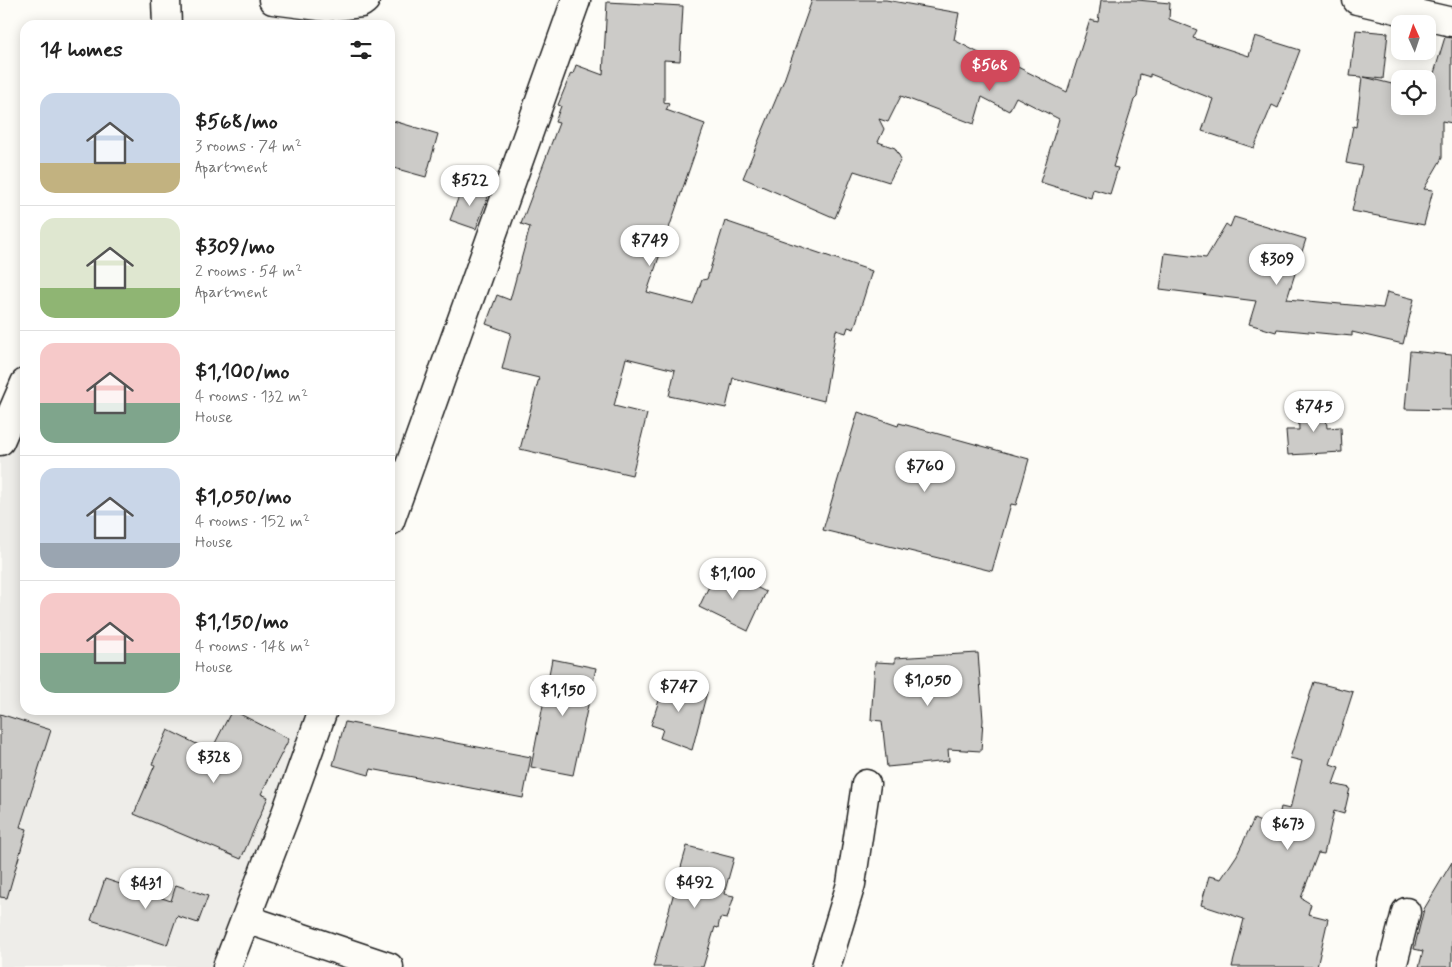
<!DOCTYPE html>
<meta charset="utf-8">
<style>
:root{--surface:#fff;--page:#f6f6f6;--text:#222;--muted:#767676;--line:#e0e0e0;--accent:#d1495b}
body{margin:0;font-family:Mynerve,sans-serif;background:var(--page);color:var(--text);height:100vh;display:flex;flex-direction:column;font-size:19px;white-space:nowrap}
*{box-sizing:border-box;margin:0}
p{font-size:16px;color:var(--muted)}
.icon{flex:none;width:28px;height:28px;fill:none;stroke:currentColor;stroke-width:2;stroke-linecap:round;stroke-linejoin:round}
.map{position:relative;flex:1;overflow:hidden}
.sheet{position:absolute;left:20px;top:20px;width:375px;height:695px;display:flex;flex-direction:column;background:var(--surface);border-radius:15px;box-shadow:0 2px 12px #0003}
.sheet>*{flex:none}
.needle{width:32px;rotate:357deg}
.controls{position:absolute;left:1391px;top:15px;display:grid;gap:10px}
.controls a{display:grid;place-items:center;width:45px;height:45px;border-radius:10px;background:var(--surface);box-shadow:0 2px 12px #0003;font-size:25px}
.price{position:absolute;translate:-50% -42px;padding:0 11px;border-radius:18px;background:#fff;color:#222;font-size:16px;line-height:32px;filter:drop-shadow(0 1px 2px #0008)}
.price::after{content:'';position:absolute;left:50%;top:30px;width:15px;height:11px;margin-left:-8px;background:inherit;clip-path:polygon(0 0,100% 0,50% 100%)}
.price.selected{background:var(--accent);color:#fff}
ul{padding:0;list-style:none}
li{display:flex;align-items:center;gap:15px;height:125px;padding:0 20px}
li+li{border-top:1px solid var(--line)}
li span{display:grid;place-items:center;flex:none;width:140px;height:100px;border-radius:15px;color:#555}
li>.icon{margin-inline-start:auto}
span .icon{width:60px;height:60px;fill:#fffc;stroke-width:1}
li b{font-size:21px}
h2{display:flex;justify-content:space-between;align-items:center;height:60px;padding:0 20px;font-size:21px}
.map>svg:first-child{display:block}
</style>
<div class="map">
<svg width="1452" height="967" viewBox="0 0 1452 967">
<rect width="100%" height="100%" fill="#fdfcf7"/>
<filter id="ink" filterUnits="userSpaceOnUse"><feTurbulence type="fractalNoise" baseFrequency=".02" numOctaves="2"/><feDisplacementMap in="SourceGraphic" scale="10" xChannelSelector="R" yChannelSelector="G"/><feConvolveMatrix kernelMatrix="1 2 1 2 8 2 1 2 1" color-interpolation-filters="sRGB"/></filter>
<g filter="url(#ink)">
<path fill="#eeede9" d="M25,403V710H306L279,793L214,967H0V457Z"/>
<g fill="#cccbc8" stroke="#1c1c1c">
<path d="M812,0H886L959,13L954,40L998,63L1000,58L1067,92L1090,20L1098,22L1101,0H1137L1170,3L1169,19L1197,30L1193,38L1249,56L1255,36L1300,50L1278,108L1272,105L1254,148L1202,131L1213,99L1150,74V77L1140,74L1137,97L1134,100L1113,167L1118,168L1110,194L1093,189L1091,198L1040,182L1059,119L1016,97L1009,111L982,97L974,124L901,96L888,122L879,119L884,129L878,142L895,148L901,159L889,182L854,171L835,218L743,178L784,80Z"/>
<path d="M607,2L683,6L680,61L664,60V102L669,104L666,110L705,124L647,292L693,304L702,280L707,279L725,221L872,271L854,329L848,327L846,333L836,330L824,401L733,378L726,408L669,396L675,370L626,358L614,406L647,414L632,475L520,449L539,378L502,369L511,333L486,324L497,295L510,300L530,227L521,224L559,123L555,122L561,106L558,105L571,73L573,74L576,65L603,75Z"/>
<path d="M1356,30L1388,33L1383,79L1364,77L1400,86V106H1428V93L1445,37L1452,38V123L1442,121V158L1424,189L1433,190L1424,225L1352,211L1362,166L1346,163L1353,126L1356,127L1362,77L1350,76Z"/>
<path d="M390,120L438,134L426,177L390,167Z"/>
<path d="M463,185L489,194L476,229L450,220Z"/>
<path d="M1234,217L1306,239L1287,299L1383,308L1387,292L1414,299L1403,344L1352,332V336L1277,329L1276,332L1249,324L1256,301L1160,289L1165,253L1206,258L1226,224L1230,227Z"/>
<path d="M1410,351L1452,355V410L1405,409Z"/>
<path d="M1325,404L1327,428L1341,427L1342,452L1288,455L1286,430H1299L1298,405Z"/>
<path d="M858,412L898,426L899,423L1029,459L1016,505L1011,504L992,571L823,530Z"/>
<path d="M718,568L766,592L748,631L699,607Z"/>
<path d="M978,653L983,720L981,751L948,749L949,761L887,767L882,721L871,720L875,662L895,663V658Z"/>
<path d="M552,659L596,668L573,775L531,767Z"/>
<path d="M666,679L707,692L692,750L660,738L663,729L651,725Z"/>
<path d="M1314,682L1353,692L1330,764L1339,767L1333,784L1350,788L1344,814L1334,811L1324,854L1318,853L1301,898L1311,904L1308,914L1328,919L1317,967H1232L1244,919L1201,905L1209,876L1221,879L1237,855L1254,819L1276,829L1281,807L1290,809L1302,761L1290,758Z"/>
<path d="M232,710L289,739L261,794L268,797L241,859L134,814L155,765L152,764L168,730L211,751Z"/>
<path d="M0,714L51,730L20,827L27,829L7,898L0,897Z"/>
<path d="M345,722L531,757L523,798L371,769L369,775L333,765Z"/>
<path d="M687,846L734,858L724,894L734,896L727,919L720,918L718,928L715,927L703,967H653Z"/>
<path d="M1452,862V967H1419L1423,951L1414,949L1424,909Z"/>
<path d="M105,879L171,901L176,885L208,896L198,923L177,916L167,945L91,920Z"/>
</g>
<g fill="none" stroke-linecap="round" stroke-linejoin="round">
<g stroke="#1c1c1c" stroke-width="31">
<g id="minor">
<path d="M166,0L167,25"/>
<path d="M273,0L327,7L361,3L365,0"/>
<path d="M1357,0L1452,22"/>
<path d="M0,441L25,383"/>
<path d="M390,521L576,0"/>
<path d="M246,919L389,967"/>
<path d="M227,967L285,816L323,710"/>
<path d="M826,967L851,884L866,784"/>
<path d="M1392,967L1406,912"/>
</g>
</g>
<use href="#minor" stroke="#fdfcf7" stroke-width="28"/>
</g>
</g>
</svg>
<div class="controls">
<a><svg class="needle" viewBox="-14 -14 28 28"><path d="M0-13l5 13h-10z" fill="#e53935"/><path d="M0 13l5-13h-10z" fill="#767676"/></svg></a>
<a><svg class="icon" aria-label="locate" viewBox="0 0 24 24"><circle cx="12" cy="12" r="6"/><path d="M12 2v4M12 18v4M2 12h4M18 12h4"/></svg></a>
</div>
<b class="price selected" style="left:990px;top:92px">$568</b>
<b class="price" style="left:470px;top:207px">$522</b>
<b class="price" style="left:650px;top:267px">$749</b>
<b class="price" style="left:1277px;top:286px">$309</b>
<b class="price" style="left:1314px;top:433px">$745</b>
<b class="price" style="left:925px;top:493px">$760</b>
<b class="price" style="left:733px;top:600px">$1,100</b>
<b class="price" style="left:928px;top:707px">$1,050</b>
<b class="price" style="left:679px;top:713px">$747</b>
<b class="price" style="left:563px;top:717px">$1,150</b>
<b class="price" style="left:214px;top:784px">$328</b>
<b class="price" style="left:1288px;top:851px">$673</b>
<b class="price" style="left:695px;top:909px">$492</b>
<b class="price" style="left:146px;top:910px">$431</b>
<section class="sheet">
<h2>14 homes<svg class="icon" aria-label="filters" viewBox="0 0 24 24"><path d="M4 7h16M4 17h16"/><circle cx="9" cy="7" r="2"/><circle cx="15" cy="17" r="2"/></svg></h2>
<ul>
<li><span style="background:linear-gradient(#c9d6e8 70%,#c2b280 0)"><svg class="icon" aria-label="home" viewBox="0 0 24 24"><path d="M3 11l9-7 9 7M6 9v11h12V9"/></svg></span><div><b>$568/mo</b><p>3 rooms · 74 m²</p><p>Apartment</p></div></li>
<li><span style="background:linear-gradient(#dfe7d0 70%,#8fb573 0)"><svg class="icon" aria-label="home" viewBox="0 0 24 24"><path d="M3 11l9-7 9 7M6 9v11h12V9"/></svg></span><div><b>$309/mo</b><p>2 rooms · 54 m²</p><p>Apartment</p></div></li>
<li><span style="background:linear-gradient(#f6c9c9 60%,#7fa58c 0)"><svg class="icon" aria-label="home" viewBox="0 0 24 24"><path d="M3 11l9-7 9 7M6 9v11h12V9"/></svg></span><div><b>$1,100/mo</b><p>4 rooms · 132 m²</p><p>House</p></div></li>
<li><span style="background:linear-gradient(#c9d6e8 75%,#9aa5b1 0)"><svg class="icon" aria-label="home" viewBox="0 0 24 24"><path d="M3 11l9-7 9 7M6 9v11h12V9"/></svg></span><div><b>$1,050/mo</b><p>4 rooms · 152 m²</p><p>House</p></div></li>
<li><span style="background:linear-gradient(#f6c9c9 60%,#7fa58c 0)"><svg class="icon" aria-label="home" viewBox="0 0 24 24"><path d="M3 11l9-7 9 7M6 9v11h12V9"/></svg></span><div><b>$1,150/mo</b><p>4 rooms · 148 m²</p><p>House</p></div></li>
</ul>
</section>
</div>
